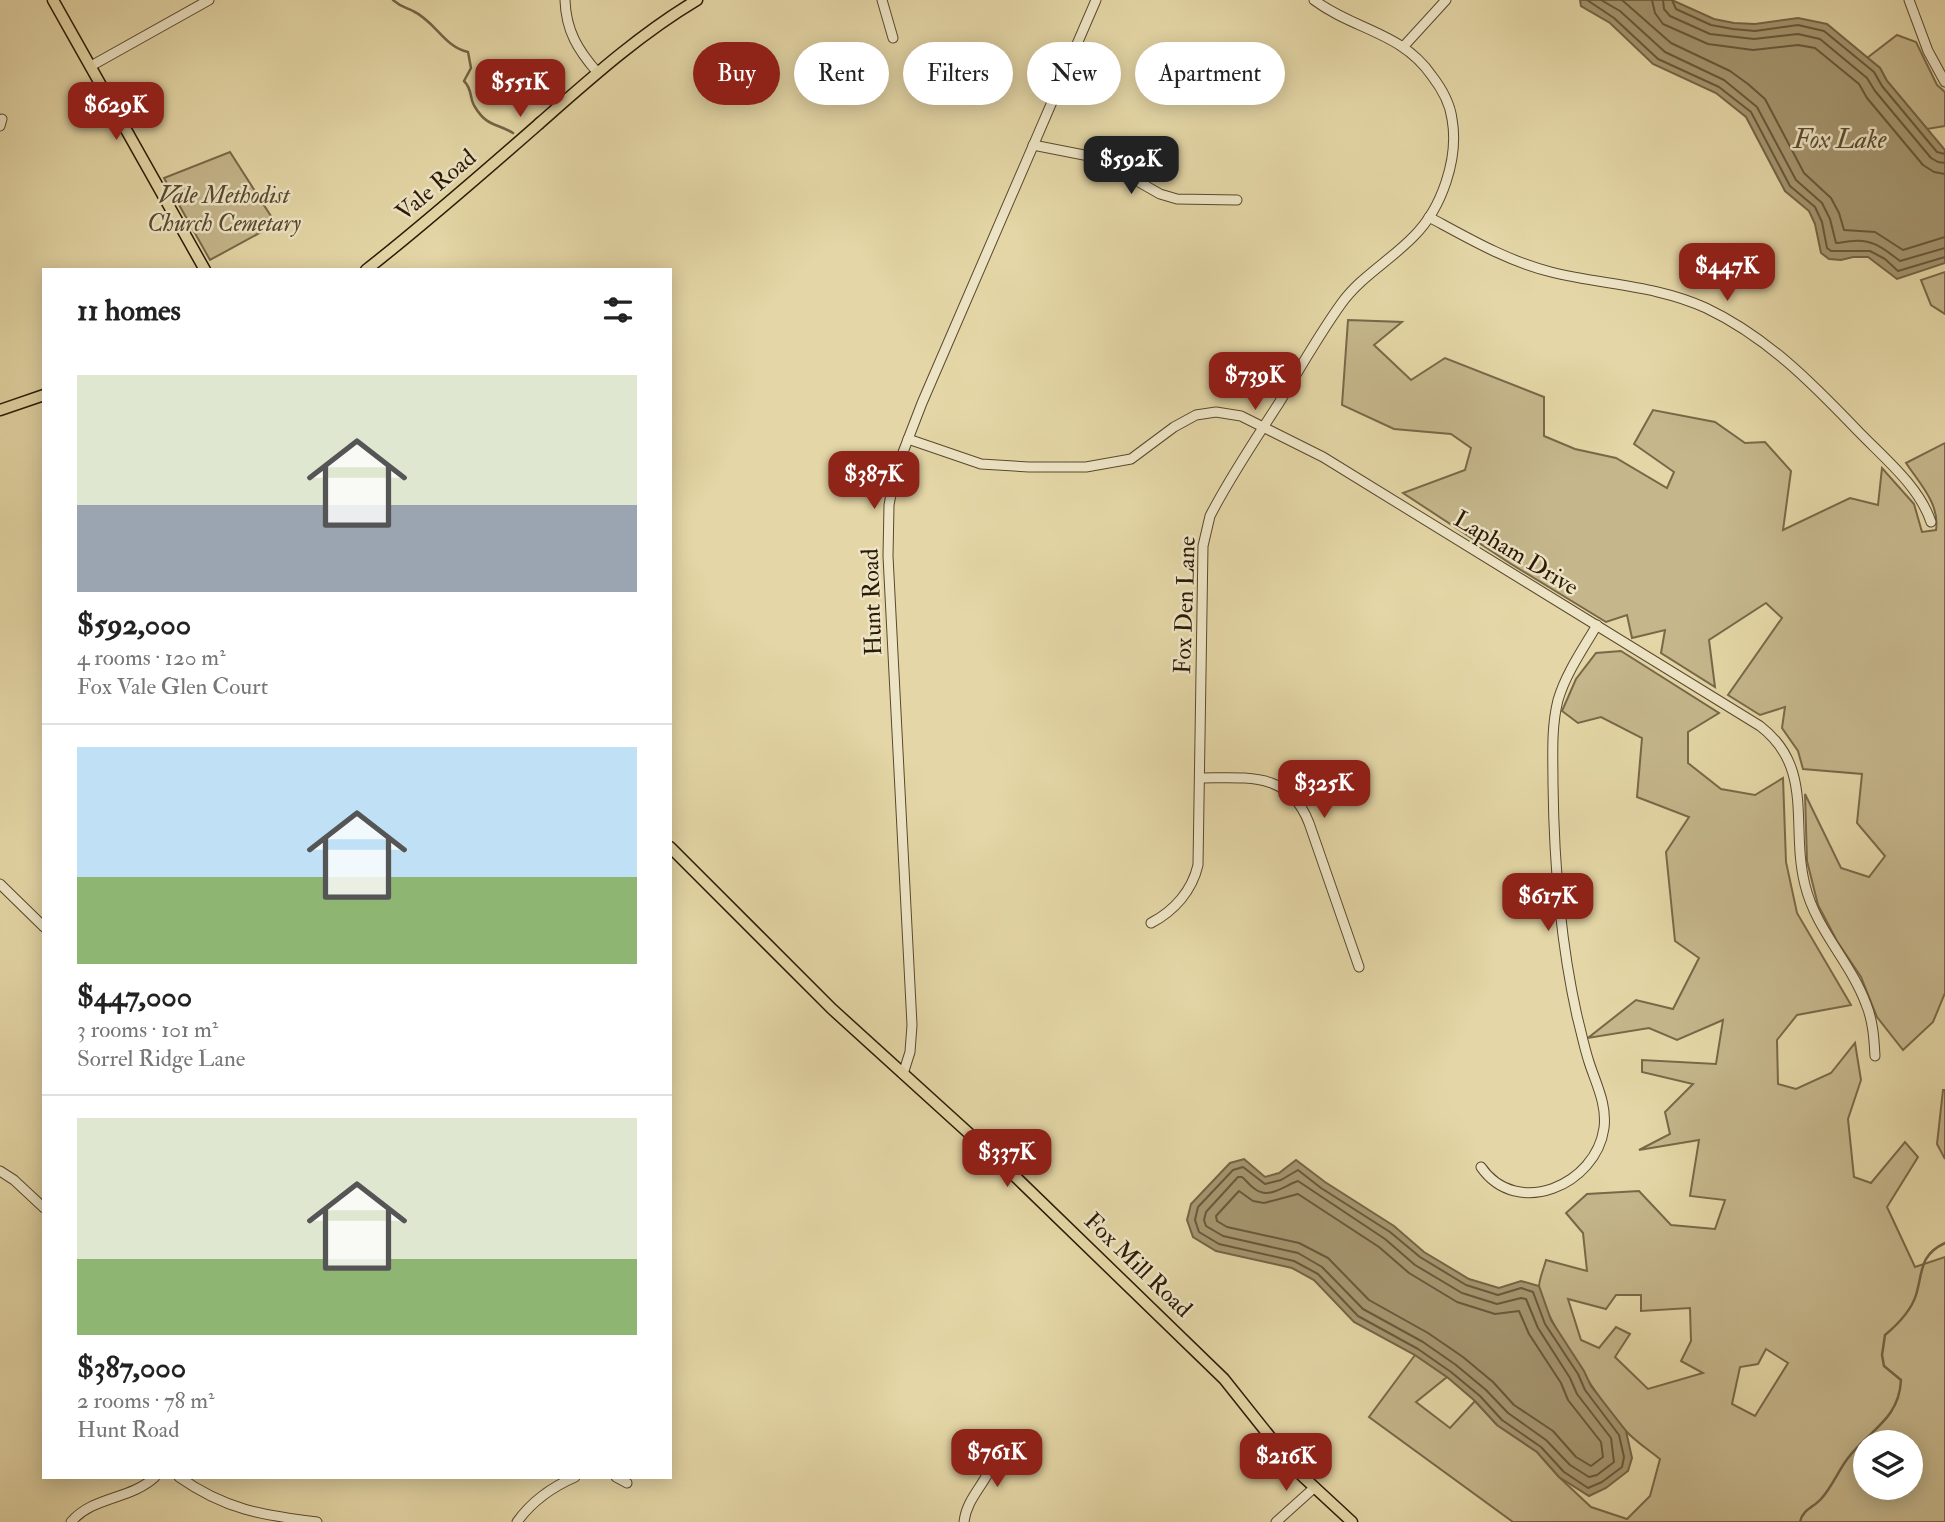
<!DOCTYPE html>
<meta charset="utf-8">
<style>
:root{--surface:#fff;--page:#f6f6f6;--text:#222;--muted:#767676;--line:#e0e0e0;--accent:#8f2418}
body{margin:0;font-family:"IM FELL Double Pica",serif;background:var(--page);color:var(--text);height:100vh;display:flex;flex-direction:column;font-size:26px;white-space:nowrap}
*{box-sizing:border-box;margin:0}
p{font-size:23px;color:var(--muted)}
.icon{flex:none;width:38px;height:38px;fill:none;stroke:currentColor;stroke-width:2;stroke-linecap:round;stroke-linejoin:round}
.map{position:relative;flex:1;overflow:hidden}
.panel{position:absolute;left:42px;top:268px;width:630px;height:1211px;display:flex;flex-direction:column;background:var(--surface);border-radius:0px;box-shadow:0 4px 18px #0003}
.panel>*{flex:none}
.guide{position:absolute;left:693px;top:42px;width:665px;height:63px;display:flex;gap:14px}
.fabs{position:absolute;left:1853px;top:1430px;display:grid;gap:14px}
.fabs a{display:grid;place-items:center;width:70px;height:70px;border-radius:50%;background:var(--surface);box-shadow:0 4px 18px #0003;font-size:35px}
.price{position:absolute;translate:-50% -60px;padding:0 16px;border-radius:14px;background:var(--accent);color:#fff;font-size:23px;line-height:46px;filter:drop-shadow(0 2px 4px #0008)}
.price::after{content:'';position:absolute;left:50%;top:42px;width:21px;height:16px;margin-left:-10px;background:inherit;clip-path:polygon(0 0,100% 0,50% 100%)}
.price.selected{background:#222;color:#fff}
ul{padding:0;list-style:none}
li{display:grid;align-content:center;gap:14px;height:371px;padding:0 35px}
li+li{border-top:2px solid var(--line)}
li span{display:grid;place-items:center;height:217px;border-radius:0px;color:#555}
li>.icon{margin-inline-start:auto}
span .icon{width:126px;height:126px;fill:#fffc;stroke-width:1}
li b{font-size:30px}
h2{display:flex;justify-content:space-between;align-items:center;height:84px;padding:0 35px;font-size:30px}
.tag{padding:0 24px;border-radius:32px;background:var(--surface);box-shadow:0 4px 18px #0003;font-size:24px;line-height:63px}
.tag.selected{background:var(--accent);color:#fff}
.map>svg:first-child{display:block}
</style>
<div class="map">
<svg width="1945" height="1522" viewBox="0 0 1945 1522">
<rect width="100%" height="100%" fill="#e4d6a6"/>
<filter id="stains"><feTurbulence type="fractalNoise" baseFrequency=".00286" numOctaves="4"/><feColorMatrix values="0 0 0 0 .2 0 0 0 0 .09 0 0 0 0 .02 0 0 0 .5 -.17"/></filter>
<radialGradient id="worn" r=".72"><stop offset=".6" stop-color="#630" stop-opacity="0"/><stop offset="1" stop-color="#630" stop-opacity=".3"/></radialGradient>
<g fill="#c5b68b" stroke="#786848" stroke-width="2" fill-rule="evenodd">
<path d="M1897,35L1916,42L1937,85L1945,92V126L1927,129L1887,81L1880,68L1867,58Z"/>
<path d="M230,152L276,224L210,260L164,178Z"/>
<path d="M1945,272V314L1931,305L1921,280Z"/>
<path d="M1348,320L1402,322L1374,345L1411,380L1445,358L1544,397V436L1575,449L1616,458L1667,488L1674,472L1634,444L1653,410L1715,422L1745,443L1765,442L1791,471L1783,530L1850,498L1878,505L1882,468L1914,504L1922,532L1936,530C1940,504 1920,484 1906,463L1945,443V993L1933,1022L1903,1050L1877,1017L1861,977L1837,941L1818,905L1807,861L1805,794L1841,868L1869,877L1885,856L1857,823L1862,774L1803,769L1798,751L1782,728L1785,707L1760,715L1728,695L1782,618L1766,603L1709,640L1715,687L1661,653L1665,630L1632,638L1627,615L1606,622L1511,564L1403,493L1465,470L1471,448L1451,434L1394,429L1342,405Z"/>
<path d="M1621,651L1719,713L1688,732V763L1721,789L1755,795L1783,778L1786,862L1797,913L1851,1005L1797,1015L1777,1040L1778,1084L1796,1089L1831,1073L1855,1043L1861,1080L1848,1119L1854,1177L1871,1183L1905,1142L1918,1157L1887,1207L1915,1267L1945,1257V1522H1513L1369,1417L1415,1355L1447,1377L1416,1402L1450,1428L1475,1401L1497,1425L1537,1452L1559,1477L1591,1507L1627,1519L1650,1496L1660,1459C1649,1450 1636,1442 1626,1431C1607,1413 1540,1311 1539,1287C1539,1279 1544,1268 1546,1260L1587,1271L1583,1233L1566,1213L1587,1194L1639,1191L1671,1225L1715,1229L1725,1200L1690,1196L1699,1140L1639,1150L1670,1134L1665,1112L1693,1084L1642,1072V1060L1716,1064L1723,1020L1677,1040L1649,1028L1588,1038L1636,1000L1673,1009L1699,958L1675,941L1666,852L1689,817L1637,797L1642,738L1601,717L1578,723L1562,711L1576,679L1596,653ZM1616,1295H1641V1311L1690,1308L1691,1341L1681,1361L1703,1373L1648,1389L1615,1357L1630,1334L1616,1327L1599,1348L1581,1340L1568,1299L1606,1309ZM1766,1349L1788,1363L1755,1416L1732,1404L1740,1367L1758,1364ZM1866,1442H1911V1488H1866Z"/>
<path d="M1943,1090H1945V1159L1937,1144Z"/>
</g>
<g fill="#a59670" stroke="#746446" stroke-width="2">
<path d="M1580,0H1672L1714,19L1734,23L1755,24L1798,18L1827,24L1880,68L1887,81L1945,150V263L1897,279L1868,257H1853L1841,260L1829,259L1821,253L1815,224L1809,211L1785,191L1746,117L1716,93L1653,64L1610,23L1581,6Z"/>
<path d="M1244,1159L1265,1177L1279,1173L1296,1160L1325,1182L1394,1226L1424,1252L1469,1279L1499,1288L1521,1281L1539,1286L1551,1320L1584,1371L1591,1386L1626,1431L1632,1458L1628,1471L1606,1488L1589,1496L1559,1477L1537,1452L1497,1425L1475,1401L1447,1377L1415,1355L1354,1322L1314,1280L1292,1268L1216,1251L1193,1237L1187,1220L1191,1204L1230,1163Z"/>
</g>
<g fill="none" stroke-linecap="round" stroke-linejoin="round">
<g stroke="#68583b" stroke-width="2">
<path d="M1587,0L1614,18L1658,59L1719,87L1751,112L1790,186L1815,207L1822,222L1827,248L1831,251H1870L1885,259L1898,271L1945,257"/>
<path d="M1601,0L1620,11L1665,52L1724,80L1757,107L1796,180L1822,203L1830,219L1836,243C1842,243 1847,241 1853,241C1874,239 1885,250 1900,261L1945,248"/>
<path d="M1622,0L1671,43L1730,71L1748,84L1765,99L1804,173L1831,198L1839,213L1844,230L1875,232L1903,250L1945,237"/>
<path d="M1652,0L1655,13L1663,24L1708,44L1753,50L1798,45L1815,48L1859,84L1867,98L1923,165L1934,172L1945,174"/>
<path d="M1663,0L1664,9L1670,16L1710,34L1754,39L1798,34L1820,39L1867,78L1875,91L1931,158L1938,162L1945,163"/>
<path d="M1672,0L1676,9L1711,25L1733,29L1755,31L1798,25L1824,31L1874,72L1882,86L1937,152L1945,154"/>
<path d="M1243,1167L1265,1184L1281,1180L1298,1170L1321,1188L1390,1232L1420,1257L1466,1285L1498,1295L1521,1288L1533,1292L1545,1324L1578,1374L1585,1390L1619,1435L1624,1457L1622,1467L1602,1482L1588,1488L1564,1472L1541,1447L1502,1420L1480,1396L1451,1372L1418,1349L1358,1316L1318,1274L1294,1261L1219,1244L1199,1232L1195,1220L1198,1207L1233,1170Z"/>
<path d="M1238,1177H1242C1247,1181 1250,1186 1255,1189C1269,1200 1285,1185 1298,1181L1385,1239L1415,1265L1462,1293L1497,1304L1521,1298L1526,1299L1538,1328L1570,1378L1577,1394L1611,1438L1614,1462L1597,1475L1589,1477L1570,1465L1546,1440L1508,1413L1486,1390L1456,1365L1423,1342L1363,1309L1322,1267L1298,1253L1223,1236L1206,1226L1204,1220L1206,1212Z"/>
<path d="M1239,1191L1253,1201L1264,1203L1298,1194L1379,1247L1409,1273L1457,1302L1495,1314L1519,1311L1529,1334L1561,1383L1568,1400L1601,1442L1603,1457L1591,1466L1576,1457L1553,1431L1514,1405L1493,1382L1463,1357L1428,1333L1369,1300L1328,1258L1299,1243L1227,1227L1217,1221L1216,1216Z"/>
</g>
<g stroke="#746446" stroke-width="2.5">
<path d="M393,0C401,7 405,7 413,11C435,21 444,47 468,52L471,68L464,81C473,90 469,98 475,107C487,127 497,123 513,133"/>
<path d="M1800,1522C1802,1510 1814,1507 1821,1499C1832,1487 1838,1471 1848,1458C1869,1430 1899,1420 1901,1380L1884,1366L1882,1355L1885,1335C1897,1325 1911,1311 1916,1295C1923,1272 1919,1255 1945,1243"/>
</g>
<g stroke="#59492e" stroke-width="11">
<g id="minor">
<path d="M565,0C566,31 578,50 597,72"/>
<path d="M882,0L893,38"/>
<path d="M1909,0L1928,51L1945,82"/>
<path d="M1404,46L1446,0"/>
<path d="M91,66L209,0"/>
<path d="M0,126L2,119"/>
<path d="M1033,145L1089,156L1111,166L1160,194L1177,199L1237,200"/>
<path d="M1429,217C1468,238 1507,261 1551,272C1603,285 1656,285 1706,308C1767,337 1812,383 1858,431C1884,458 1919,486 1931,522"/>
<path d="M908,439L981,464L1029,467H1086L1131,459L1174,427L1196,415L1216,412L1241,416L1323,457L1760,726C1815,768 1790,826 1805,885C1816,930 1850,961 1866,1004C1873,1021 1874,1038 1875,1056"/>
<path d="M1200,778C1247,778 1289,771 1309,823L1359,967"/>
<path d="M0,884L44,927"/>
<path d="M1151,923C1174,911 1192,891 1198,865L1203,546L1210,516C1230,477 1255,440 1279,403C1299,370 1318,336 1341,304C1360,277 1391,260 1414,236C1442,208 1459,158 1452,119C1450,103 1442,89 1432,76C1402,32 1354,30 1314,0"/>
<path d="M903,1074L910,1052L912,1025L888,556L889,505L895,473L922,403L1096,0"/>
<path d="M1481,1167C1517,1219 1596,1185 1604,1128C1607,1104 1596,1084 1589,1062C1584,1047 1581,1031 1577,1016C1560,940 1554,862 1553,784C1553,756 1551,728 1558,700C1566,673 1583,649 1597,625"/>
<path d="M0,1171L14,1180L44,1208"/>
<path d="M179,1477C226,1510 262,1515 317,1522"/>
<path d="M616,1477L627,1483"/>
<path d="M71,1522C93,1496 130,1500 155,1477"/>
<path d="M517,1522C532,1501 552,1487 575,1477"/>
<path d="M964,1522C967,1494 993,1479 995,1451"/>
<path d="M1276,1522L1315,1487"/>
</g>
</g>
<g stroke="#2b1a06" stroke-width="13">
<g id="major">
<path d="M53,0L205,270"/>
<path d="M366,270C426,223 484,172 541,122C591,78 640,34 697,0"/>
<path d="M0,410L44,395"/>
<path d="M670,847L832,1009L995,1157L1224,1379L1298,1472L1352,1522"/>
</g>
</g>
<use href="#minor" stroke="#ede4c5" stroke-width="9"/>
<use href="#major" stroke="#e4d6a6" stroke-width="10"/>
</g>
<g text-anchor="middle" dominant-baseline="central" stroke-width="5" stroke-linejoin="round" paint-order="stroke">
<g font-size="24" fill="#2b1a06" stroke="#ede4c5">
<text transform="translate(436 185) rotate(-40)">Vale Road</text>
<text transform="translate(1516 553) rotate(31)">Lapham Drive</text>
<text transform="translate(872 602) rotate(-92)">Hunt Road</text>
<text transform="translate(1185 605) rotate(-88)">Fox Den Lane</text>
<text transform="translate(1138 1265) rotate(44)">Fox Mill Road</text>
</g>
<g font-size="24" font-style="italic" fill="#59492e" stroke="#ede4c5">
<text x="224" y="195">Vale Methodist<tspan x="224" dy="28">Church Cemetary</tspan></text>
</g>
<g font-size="26" font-style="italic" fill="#5c4c30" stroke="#ede4c5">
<text x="1840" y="140">Fox Lake</text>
</g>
</g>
<rect width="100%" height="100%" filter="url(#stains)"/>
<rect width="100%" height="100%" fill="url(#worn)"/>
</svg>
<div class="fabs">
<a><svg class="icon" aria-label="layers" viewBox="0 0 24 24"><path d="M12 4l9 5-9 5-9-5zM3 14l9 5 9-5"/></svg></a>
</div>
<b class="price" style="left:520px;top:119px">$551K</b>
<b class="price" style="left:116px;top:142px">$629K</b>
<b class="price selected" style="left:1131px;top:196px">$592K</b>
<b class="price" style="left:1727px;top:303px">$447K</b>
<b class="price" style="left:1255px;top:412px">$739K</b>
<b class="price" style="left:874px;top:511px">$387K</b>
<b class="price" style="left:1324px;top:820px">$325K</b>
<b class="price" style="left:1548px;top:933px">$617K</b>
<b class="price" style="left:1007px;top:1189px">$337K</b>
<b class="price" style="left:997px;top:1489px">$761K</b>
<b class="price" style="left:1286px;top:1493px">$216K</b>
<div class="guide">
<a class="tag selected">Buy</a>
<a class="tag">Rent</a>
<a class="tag">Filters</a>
<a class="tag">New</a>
<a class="tag">Apartment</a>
</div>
<section class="panel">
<h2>11 homes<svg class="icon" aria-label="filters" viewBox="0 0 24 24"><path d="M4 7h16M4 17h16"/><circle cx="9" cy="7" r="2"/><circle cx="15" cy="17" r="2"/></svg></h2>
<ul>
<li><span style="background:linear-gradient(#dfe7d0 60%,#9aa5b1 0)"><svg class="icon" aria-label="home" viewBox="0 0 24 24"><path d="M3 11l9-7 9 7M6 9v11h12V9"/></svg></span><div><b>$592,000</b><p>4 rooms · 120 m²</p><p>Fox Vale Glen Court</p></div></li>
<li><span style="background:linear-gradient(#bfe0f5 60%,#8fb573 0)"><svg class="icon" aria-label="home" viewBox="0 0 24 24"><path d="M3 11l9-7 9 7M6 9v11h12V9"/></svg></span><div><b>$447,000</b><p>3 rooms · 101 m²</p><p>Sorrel Ridge Lane</p></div></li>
<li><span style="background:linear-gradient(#dfe7d0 65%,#8fb573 0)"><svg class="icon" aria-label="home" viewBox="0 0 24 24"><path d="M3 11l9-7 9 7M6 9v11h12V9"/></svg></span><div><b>$387,000</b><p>2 rooms · 78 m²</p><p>Hunt Road</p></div></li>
</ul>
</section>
</div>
